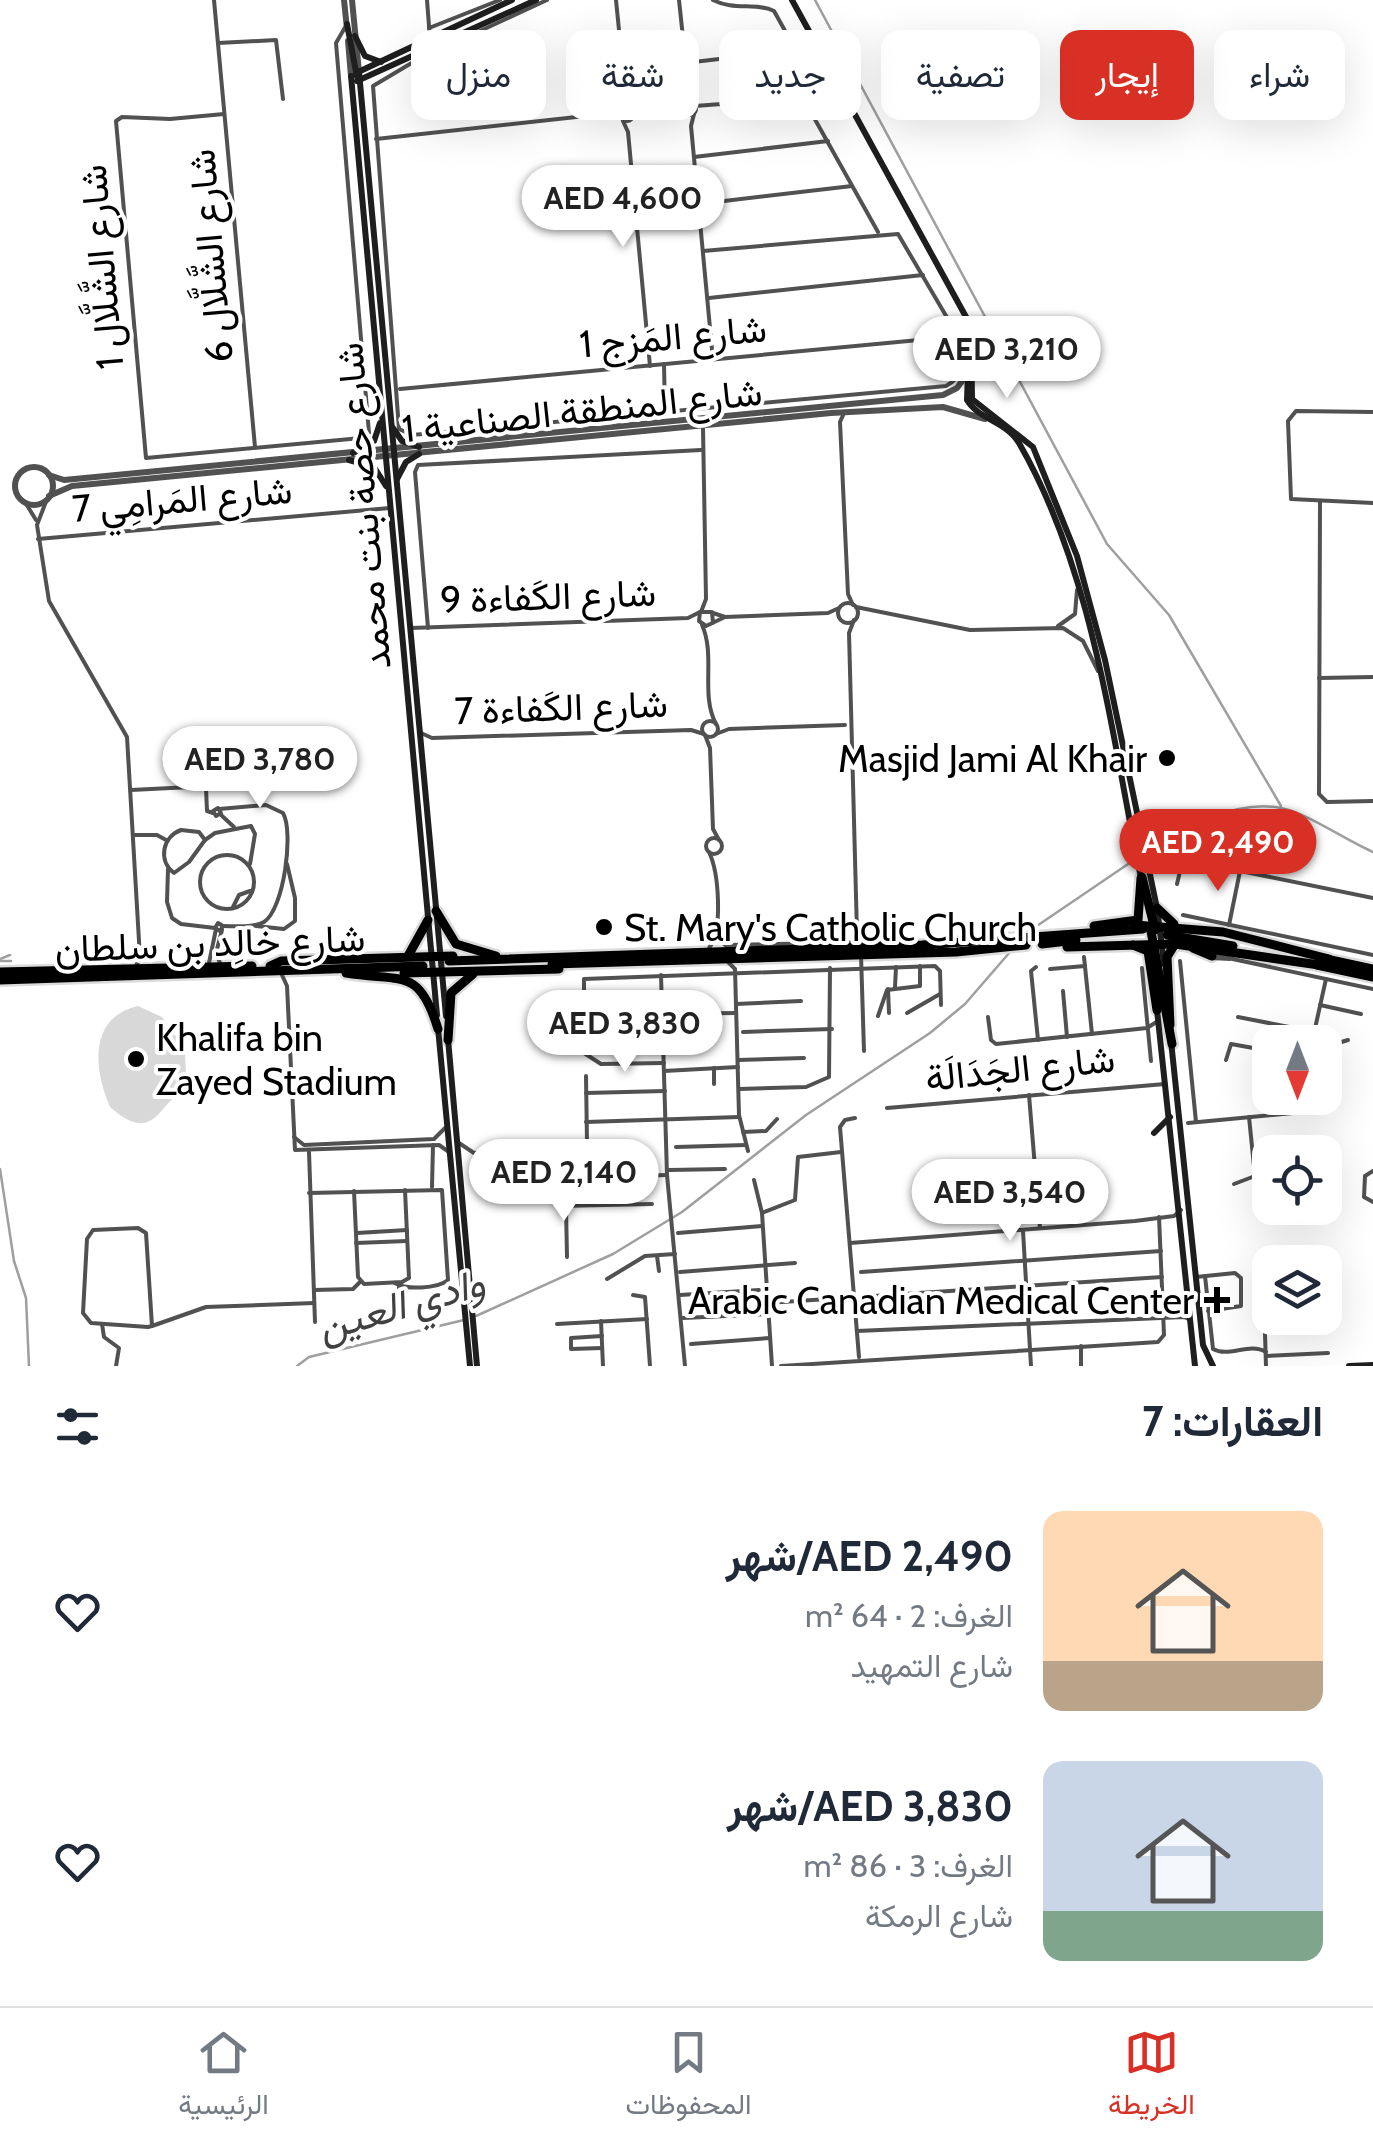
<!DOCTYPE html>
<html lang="ar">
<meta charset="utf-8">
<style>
:root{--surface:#fff;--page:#f6f6f7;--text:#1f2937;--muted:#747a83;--line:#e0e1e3;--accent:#d93025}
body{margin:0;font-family:Cabin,Vazirmatn,sans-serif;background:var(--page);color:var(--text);direction:rtl;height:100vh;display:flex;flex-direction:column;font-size:38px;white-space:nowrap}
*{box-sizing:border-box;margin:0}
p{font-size:32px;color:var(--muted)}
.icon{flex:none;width:55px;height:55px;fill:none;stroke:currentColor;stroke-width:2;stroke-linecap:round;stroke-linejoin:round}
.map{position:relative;height:1366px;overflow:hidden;direction:ltr}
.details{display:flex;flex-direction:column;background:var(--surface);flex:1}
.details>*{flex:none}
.hud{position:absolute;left:30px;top:30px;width:1315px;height:90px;direction:rtl;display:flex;gap:20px}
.needle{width:65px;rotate:180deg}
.buttons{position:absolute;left:1252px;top:1025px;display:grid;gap:20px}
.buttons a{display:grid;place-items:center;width:90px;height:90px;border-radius:20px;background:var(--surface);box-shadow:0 10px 40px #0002;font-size:50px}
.price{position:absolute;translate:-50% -85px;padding:0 22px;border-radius:35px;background:#fff;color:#222;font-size:32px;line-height:65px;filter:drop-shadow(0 2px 5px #0008)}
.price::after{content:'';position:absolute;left:50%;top:60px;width:30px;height:22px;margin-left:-15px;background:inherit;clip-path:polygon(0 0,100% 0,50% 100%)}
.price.active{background:var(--accent);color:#fff}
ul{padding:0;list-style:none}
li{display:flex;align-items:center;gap:30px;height:250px;padding:0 50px}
li span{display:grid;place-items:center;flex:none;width:280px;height:200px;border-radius:20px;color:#555}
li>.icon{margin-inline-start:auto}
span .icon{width:120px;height:120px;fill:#fffc;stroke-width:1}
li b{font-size:42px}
h2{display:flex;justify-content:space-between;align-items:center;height:120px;padding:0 50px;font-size:42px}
.chip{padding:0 35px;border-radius:20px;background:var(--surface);box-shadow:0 10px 40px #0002;font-size:35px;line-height:90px}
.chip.active{background:var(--accent);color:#fff}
.dock{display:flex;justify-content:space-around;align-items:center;height:140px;border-top:2px solid var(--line);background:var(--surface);font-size:28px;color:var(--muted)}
.dock a{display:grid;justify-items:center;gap:5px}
.dock .active{color:var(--accent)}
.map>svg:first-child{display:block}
</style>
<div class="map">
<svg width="1373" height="1366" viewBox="0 0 1373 1366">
<rect width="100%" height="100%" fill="#fff"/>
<path fill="#d8d8d8" d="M138,1006L162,1017L177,1038H184L187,1090C159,1097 157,1149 110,1107C93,1068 89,1017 138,1006Z"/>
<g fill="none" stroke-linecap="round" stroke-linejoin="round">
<g stroke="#9f9f9f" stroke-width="2.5">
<path d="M815,0L1107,544L1169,615L1281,806"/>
<path d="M1149,851C1186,828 1235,799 1281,808C1307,813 1347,841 1373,852"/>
<path d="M1025,934L1134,860"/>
<path d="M0,959L10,955"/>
<path d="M0,961H11"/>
<path d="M0,1169L14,1261L26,1298L29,1366"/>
<path d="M476,1316L613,1254L682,1212L806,1115L930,1033L965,1004L1010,952"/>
<path d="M297,1366L309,1357L464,1320"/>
</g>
<path stroke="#d9d9d9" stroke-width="9" stroke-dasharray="9 4.5" stroke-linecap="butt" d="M423,966L450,965"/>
<g stroke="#dbdbdb" stroke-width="14">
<g id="primary">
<path d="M1142,877L1155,930"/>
<path d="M1157,908L1174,924"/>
<path d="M436,911L456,944L496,956"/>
<path d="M1135,925L1223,932L1329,959"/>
<path d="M1094,926L1138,920L1141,878"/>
<path d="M1150,926L1172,1044"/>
<path d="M1167,935L1233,946"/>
<path d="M1042,944L1076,940"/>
<path d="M1133,945L1148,951L1157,1010"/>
<path d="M1067,947L1175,944L1319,965"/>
<path d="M1193,948L1212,956"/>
<path d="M408,956L428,920"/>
<path d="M1326,959L1373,969"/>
<path d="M449,961L922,945L1143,929"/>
<path d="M552,964L956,952L1026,945"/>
<path d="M1317,965L1373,977"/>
<path d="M270,966L281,961L453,956"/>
<path d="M0,972L252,966"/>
<path d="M346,973C401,982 419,966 438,1029"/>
<path d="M404,973L559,969"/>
<path d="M0,980L423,966"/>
<path d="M1170,1025L1167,957L1175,944"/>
<path d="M448,1040L451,993L473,974"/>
</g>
</g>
<g stroke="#515151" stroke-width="4">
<path d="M214,0L255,447"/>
<path d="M427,0L430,39"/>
<path d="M547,0L415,61L373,86L399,429L412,435L946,386C973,372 951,346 952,326L898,234L703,251"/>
<path d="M616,0L626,100L632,111"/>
<path d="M679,0L689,94L685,104"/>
<path d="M713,0C734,11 756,2 774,11L808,72L803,98L878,232"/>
<path d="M429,28L500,0"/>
<path d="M218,43L276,40L283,99"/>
<path d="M685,63L795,50"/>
<circle cx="690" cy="109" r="6"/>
<path d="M695,106L814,97L823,90L827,72"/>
<circle cx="627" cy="115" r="6"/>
<path d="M632,111H673L684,105"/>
<path d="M224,114L170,119L122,117L116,121L146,458L361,438L369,433L336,43L347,24"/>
<path d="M694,114L691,126L713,360"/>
<path d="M623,121L628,132L650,366"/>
<path d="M376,139L622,112"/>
<path d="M694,157L828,141"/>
<path d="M699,204L852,186"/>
<path d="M709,298L923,275"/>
<path d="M664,364L665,412"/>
<path d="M400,389L951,337"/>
<path d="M1373,412L1296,411L1288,421L1291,499L1373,503"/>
<path d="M844,413L840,422L848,594L853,605"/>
<path d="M47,499L37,525L49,601L127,737L140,958L135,968"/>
<path d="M25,502L36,520"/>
<path d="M1320,502L1319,794L1327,802L1373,801"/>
<path d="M38,539L390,508"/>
<circle cx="848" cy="613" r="10"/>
<path d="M856,607L970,630L1063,628L1083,641L1098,671"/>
<path d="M701,612L706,599L703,428"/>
<path d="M713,613L725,617L828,613L839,608"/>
<path d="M854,620L849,633L857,933L865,941"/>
<path d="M713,623L712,612H700L699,621L706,626L725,617"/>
<path d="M702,625C716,656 700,694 716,724"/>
<path d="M1058,626L1075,614L1077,590"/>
<path d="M411,628L688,618L700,612"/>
<path d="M428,628L415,472L418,465L701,450"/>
<path d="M1319,678L1373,677"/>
<circle cx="710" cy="729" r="8"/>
<path d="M421,733L432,738L691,730L704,734"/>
<path d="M716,734L729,729L845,725"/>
<path d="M705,735L710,748L713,829L719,840"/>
<path d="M206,788L207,811L213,813"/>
<path d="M131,790L309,781"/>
<path d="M218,808L221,813L216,816L213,811Z"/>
<path d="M219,809L266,805L283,813C294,832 284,909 264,922C253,928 235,926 223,926"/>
<path d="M220,814L234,827"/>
<path d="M181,830L199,832L205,840L189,862L174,873C158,861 162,837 181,830Z"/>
<path d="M133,835H157L166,840"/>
<circle cx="714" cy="846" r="8"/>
<path d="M205,840L215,833L251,826L255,834L250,864"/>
<circle cx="227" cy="882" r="27"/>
<path d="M168,869L167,902L172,918L181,924L215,928"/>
<path d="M1177,884L1182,863L1187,860L1373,898"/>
<path d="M233,907L239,895L250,891"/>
<path d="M1183,915L1373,955"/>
<path d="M218,923L223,926L220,931L215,928Z"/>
<path d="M1229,925L1240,871"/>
<path d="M256,926L284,929L295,921V898L287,864"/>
<path d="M717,936L725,945L888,942"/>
<path d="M709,948C723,931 719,873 709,852"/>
<path d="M861,955L864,1051"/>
<path d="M1084,957L1092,1034"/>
<path d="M1230,959L1211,958L1214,955L1373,989"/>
<path d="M727,961L735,969L739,1115L748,1151"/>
<path d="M1180,961L1196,1122"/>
<path d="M209,963L216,929"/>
<path d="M220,963L216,953L222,930"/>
<path d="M1036,967L1031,971L1038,1040"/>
<path d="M1142,968L1151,1061"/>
<path d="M1050,969L1085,966"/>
<path d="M282,975L287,986L295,1150L439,1145L449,1152"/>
<path d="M661,975L667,1175L685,1366"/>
<path d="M895,987L896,967"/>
<path d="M888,989L889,1013"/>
<path d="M1063,991L1067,1037"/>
<path d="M736,1004L801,1001"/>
<path d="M1320,1005L1361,1014"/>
<path d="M582,1008L662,1007"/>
<path d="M907,1013L940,994"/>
<path d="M662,1014L736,1013"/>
<path d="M878,1016L887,990L920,986V966"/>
<path d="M988,1017L991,1040L996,1044L1147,1028L1158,1021"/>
<path d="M1238,1017L1315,1032"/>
<path d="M743,1032L832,1029"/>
<path d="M1312,1042L1326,979"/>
<path d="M1325,1047L1348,1040"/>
<path d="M588,1055L594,1036L655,1035"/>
<path d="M738,1060L804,1058"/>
<path d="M1226,1060L1231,1044L1270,1051"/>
<path d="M664,1063L601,1064L584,1053V979L935,966L940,971L941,1005"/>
<path d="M714,1068V1084"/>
<path d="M664,1071L738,1067"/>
<path d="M739,1089L806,1087L829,1077L830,968"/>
<path d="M586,1093L665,1091"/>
<path d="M1029,1095L1040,1228"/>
<path d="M1313,1098L1315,1111"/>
<path d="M887,1108L1165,1084"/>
<path d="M1277,1113L1279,1098"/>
<path d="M855,1118L845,1120L840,1127L859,1357"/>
<path d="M586,1122L739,1117"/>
<path d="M1188,1123L1324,1110"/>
<path d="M743,1132L766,1131L777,1119"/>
<path d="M294,1137L304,1145L434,1139L445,1128"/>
<path d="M459,1143L474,1153L582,1149L587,1143L586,1076"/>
<path d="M676,1147L746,1145"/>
<path d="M554,1150L558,1206L652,1204"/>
<path d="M309,1152L315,1322"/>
<path d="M669,1170L725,1169"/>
<path d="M1373,1171L1365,1176L1364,1197L1373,1202"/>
<path d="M554,1178L667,1175"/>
<path d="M754,1180L762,1213L772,1366"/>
<path d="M1234,1184L1255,1176L1249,1117"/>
<path d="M432,1187L433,1145"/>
<path d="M354,1191L358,1277L364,1284L402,1282L409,1278L405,1190"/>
<path d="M309,1193L442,1190L448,1280C437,1289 406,1290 395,1283"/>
<path d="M566,1207L567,1257"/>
<path d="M762,1213L795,1200L798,1157L841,1152"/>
<path d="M1023,1231L1031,1366"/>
<path d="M357,1233L407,1230"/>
<path d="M678,1233L762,1226"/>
<path d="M356,1243L407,1241"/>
<path d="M850,1243L1135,1221L1174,1216L1181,1210"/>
<path d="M657,1256L659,1271"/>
<path d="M680,1272L795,1263"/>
<path d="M861,1272L1161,1251"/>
<path d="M1205,1276L1213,1349C1229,1358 1249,1342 1266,1352"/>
<path d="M1196,1277L1235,1273L1241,1278V1306L1208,1311"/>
<path d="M607,1279L645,1256L675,1254"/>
<path d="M399,1286V1313"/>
<path d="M314,1290L353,1289L360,1282"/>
<path d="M633,1295L645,1297L650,1366"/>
<path d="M680,1295L759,1290"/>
<path d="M767,1303L1162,1277"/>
<path d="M683,1318L768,1314"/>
<path d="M601,1321L603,1366"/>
<path d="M102,1324L104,1337L119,1348L116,1366"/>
<path d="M557,1324L647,1319"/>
<path d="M152,1326L146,1233L138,1228L93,1230L87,1239L83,1313L91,1323L148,1327L152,1326L206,1307L314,1303"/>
<path d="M857,1331L1184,1317L1191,1320"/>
<path d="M1265,1334L1266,1366"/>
<path d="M602,1336L571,1338V1349L602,1348"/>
<path d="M691,1344L770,1338"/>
<path d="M1081,1346V1366"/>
<path d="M1266,1356L1328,1353"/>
<path d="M781,1366L1158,1342L1164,1335L1159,1217"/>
</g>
<g stroke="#515151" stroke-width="6">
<path d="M344,0L347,29"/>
<path d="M352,0L359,72"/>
<path d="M348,41L351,76"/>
<circle cx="34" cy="486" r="19"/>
<path d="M49,475L64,480L943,395L957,388L965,377"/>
<path d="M49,496L72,486L831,413L943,407L985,419"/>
</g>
<g stroke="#1e1e1e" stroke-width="6">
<path d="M792,0L971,326L972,399L1033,447L1077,556L1105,660L1157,908L1164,964"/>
<path d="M347,24L357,77"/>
<path d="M355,36L365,56L381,62"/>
<path d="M359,72L446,1016"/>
<path d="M356,73L512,0"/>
<path d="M351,76L437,1015"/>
<path d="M357,81L536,0"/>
<path d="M964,322L969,344L967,400C979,420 1006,421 1019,443C1094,573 1111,734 1141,878"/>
<path d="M393,428L402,441L419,447"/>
<path d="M353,453L374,441L380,423"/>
<path d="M349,460L374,467L386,486"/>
<path d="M397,479L406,462L419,454"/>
<path d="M1157,1010L1195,1366"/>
<path d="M438,1028L470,1366"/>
<path d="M448,1039L477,1366"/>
<path d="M1171,1041L1203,1345L1213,1366"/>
<path d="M1154,1133L1170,1117"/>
<path d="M1349,1366L1373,1365"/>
</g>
<use href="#primary" stroke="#000" stroke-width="9"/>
</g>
<g fill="#000" stroke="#fff" stroke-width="4">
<circle cx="1167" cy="758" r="10"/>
<circle cx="604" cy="927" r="10"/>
<circle cx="136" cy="1059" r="10"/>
<path d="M1212 1285h10v10h10v10h-10v10h-10v-10h-10v-10h10z"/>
</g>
<g text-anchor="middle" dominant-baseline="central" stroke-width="8" stroke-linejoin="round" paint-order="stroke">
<g font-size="38" fill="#000" stroke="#fff">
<text transform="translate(210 256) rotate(-95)">شارع الشَّلَّال 6</text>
<text transform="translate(101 267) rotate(-95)">شارع الشَّلَّال 1</text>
<text transform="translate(673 336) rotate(-5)">شارع المَزج 1</text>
<text transform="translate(582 410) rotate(-6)">شارع المنطقة الصناعية 1</text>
<text transform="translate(182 499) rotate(-5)">شارع المَرامِي 7</text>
<text transform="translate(363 506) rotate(-95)">شارع حصة بنت محمد</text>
<text transform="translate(548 596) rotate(-2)">شارع الكَفاءة 9</text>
<text transform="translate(561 707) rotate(-2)">شارع الكَفاءة 7</text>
<text transform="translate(210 943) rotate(-2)">شارع خالِد بن سلطان</text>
<text transform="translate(1020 1068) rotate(-6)">شارع الجَدَالَة</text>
</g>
<g font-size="38" fill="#000" stroke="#fff" text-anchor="end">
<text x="1147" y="758">Masjid Jami Al Khair</text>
<text x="624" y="927" text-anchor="start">St. Mary's Catholic Church</text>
<text x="156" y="1037" text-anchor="start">Khalifa bin<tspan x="156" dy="44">Zayed Stadium</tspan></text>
<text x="1194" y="1300">Arabic Canadian Medical Center</text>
</g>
<g font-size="40" font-style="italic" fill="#404040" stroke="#fff">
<text transform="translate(401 1304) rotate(-16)">وادي العين</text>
</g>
</g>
</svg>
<div class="buttons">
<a><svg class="needle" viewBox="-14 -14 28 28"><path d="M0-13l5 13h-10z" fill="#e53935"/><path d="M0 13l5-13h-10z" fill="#747a83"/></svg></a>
<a><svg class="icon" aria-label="locate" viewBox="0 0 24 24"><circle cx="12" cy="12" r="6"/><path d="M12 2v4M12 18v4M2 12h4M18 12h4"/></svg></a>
<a><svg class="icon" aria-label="layers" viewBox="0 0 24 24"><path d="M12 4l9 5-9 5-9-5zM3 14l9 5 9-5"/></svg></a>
</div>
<b class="price" style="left:623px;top:250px">AED 4,600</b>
<b class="price" style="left:1007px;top:401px">AED 3,210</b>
<b class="price" style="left:260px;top:811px">AED 3,780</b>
<b class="price active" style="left:1218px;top:894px">AED 2,490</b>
<b class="price" style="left:625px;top:1075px">AED 3,830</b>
<b class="price" style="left:564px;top:1224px">AED 2,140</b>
<b class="price" style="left:1010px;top:1244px">AED 3,540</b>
<div class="hud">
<a class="chip">شراء</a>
<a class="chip active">إيجار</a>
<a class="chip">تصفية</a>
<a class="chip">جديد</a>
<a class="chip">شقة</a>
<a class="chip">منزل</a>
</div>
</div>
<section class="details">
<h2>العقارات: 7<svg class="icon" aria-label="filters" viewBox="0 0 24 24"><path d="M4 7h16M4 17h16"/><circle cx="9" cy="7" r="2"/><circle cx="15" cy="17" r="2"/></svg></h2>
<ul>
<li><span style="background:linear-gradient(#ffd9b3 75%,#b9a48a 0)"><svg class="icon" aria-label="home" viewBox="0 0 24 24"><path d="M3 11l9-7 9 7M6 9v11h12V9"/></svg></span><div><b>AED 2,490/شهر</b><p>الغرف: 2 · 64 m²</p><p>شارع التمهيد</p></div><svg class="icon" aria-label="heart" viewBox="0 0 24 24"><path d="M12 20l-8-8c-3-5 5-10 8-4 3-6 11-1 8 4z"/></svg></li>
<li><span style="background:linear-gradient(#c9d6e8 75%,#7fa58c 0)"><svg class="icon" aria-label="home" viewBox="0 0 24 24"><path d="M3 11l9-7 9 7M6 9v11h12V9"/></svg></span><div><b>AED 3,830/شهر</b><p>الغرف: 3 · 86 m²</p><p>شارع الرمكة</p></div><svg class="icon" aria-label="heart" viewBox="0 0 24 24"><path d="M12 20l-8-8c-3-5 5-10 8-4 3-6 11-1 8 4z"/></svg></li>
</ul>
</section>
<nav class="dock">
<a class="active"><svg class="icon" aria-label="map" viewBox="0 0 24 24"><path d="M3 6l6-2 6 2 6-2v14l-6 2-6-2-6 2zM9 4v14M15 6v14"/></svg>الخريطة</a>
<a><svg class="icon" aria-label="saved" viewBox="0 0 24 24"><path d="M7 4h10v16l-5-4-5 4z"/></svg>المحفوظات</a>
<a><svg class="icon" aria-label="home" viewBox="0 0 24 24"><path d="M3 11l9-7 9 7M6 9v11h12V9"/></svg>الرئيسية</a>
</nav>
